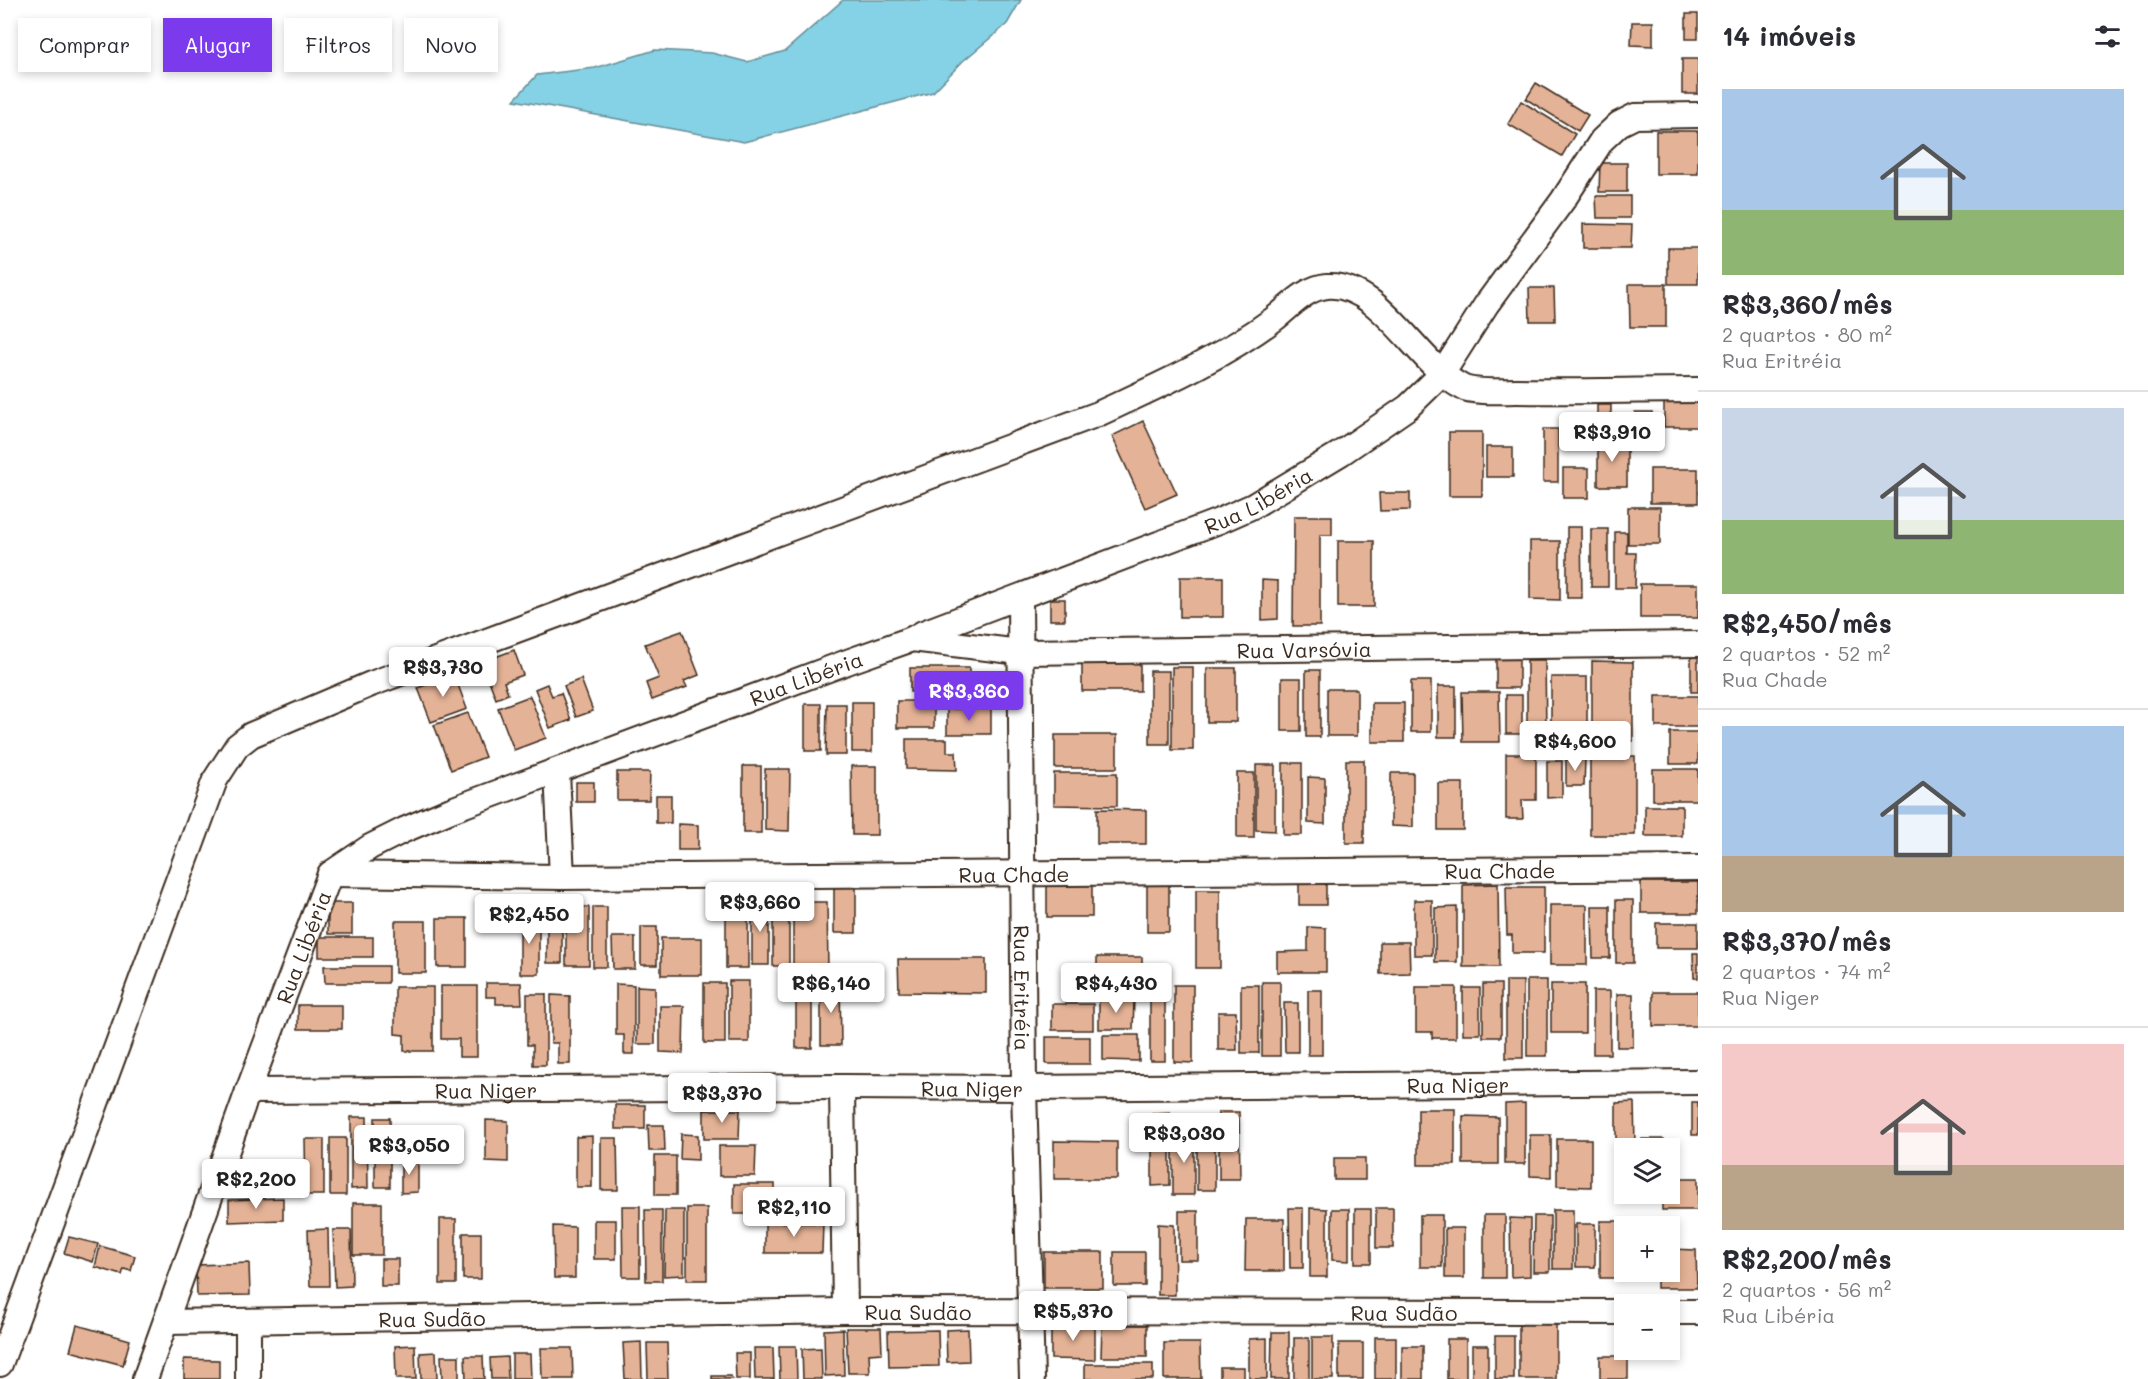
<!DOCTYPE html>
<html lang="pt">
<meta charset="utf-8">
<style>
:root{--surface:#fff;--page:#f2f2f3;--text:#2b2b33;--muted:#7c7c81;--line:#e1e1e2;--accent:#7c3aed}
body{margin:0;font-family:Mali,sans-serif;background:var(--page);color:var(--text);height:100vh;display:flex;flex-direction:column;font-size:22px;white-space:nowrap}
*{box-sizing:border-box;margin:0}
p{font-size:20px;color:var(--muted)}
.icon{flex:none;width:33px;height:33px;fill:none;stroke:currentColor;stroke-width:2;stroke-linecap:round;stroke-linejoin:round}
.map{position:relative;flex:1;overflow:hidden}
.side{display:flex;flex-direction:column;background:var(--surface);width:450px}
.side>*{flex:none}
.guide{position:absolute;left:18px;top:18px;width:570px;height:54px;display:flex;gap:12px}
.controls{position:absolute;left:1614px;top:1138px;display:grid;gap:12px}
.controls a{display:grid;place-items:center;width:66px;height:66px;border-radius:0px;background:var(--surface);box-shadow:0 3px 9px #0003;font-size:30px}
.price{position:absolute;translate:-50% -51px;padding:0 14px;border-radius:6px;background:#fff;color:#222;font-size:20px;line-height:39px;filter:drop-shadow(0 2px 3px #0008)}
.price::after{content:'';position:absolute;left:50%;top:36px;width:18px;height:14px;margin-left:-9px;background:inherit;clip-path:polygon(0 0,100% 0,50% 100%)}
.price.current{background:var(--accent);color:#fff}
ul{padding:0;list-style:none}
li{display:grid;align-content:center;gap:12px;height:318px;padding:0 24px}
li+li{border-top:2px solid var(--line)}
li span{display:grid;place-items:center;height:186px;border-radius:0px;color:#555}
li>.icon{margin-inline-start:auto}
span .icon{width:108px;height:108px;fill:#fffc;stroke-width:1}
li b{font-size:26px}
h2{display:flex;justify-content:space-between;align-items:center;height:72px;padding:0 24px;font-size:26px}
.tag{padding:0 21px;border-radius:0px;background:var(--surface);box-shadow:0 3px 9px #0003;font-size:21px;line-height:54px}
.tag.current{background:var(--accent);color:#fff}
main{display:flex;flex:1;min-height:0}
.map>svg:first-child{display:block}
</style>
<main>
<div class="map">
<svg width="1698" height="1379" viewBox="0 0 1698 1379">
<rect width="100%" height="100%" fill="#fff"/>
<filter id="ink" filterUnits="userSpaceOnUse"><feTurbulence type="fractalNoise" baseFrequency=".0167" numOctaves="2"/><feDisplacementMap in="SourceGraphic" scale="12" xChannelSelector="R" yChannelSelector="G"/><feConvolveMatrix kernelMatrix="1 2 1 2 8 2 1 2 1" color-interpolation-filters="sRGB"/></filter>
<g filter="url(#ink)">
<path fill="#85d1e5" stroke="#678e95" stroke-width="1.5" d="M843,0H1021L1007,24L963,61L933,92L744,142L514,100L537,75L595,68L655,50L712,53L747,62L785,51Z"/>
<g fill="#e4b296" stroke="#3b2a1e" stroke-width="1.5">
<rect x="1686" y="14" width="12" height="25"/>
<path d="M1632,22H1653V46L1631,45Z"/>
<rect x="1682" y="59" width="16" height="35"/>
<path d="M1536,83L1588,115L1578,131L1526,99Z"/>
<path d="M1521,101L1575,134L1562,156L1508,124Z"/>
<rect x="1656" y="131" width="42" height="43"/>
<path d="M1600,163H1627V192H1599Z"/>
<path d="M1596,196H1630V218H1597Z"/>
<path d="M1583,224L1632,225L1631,248H1583Z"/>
<rect x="1668" y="248" width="30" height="36"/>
<path d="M1629,284H1666V327H1630Z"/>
<path d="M1529,288H1554L1555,321H1530Z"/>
<rect x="1664" y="400" width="34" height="27"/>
<rect x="1597" y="405" width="14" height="24"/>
<rect x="1635" y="412" width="17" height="24"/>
<path d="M1143,421L1177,494L1145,508L1112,436Z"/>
<rect x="1543" y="429" width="15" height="53"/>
<rect x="1449" y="432" width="33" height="64"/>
<path d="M1598,439L1627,440V486H1598Z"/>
<rect x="1486" y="447" width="27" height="30"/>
<rect x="1563" y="468" width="26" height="30"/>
<rect x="1650" y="469" width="48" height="34"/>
<path d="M1379,493H1410V510L1380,511Z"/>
<rect x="1628" y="507" width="32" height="37"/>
<path d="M1294,516H1332V535H1320V626H1293Z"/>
<path d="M1567,527H1581L1582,598H1567Z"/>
<rect x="1591" y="529" width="17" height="58"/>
<path d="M1615,532H1627V553H1636L1635,588H1615Z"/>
<rect x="1338" y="541" width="36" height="66"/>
<path d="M1530,541H1560V600L1530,599Z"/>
<rect x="1180" y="577" width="43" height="40"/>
<path d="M1262,580L1278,581V619L1262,620Z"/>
<rect x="1640" y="584" width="58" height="34"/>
<rect x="1050" y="599" width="15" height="21"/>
<path d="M682,631L699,675L684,681L687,687L652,700L646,683L659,678L645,644Z"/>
<path d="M514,650L523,675L504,682L508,694L496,699L482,662Z"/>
<rect x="1691" y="655" width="7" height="37"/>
<rect x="1496" y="656" width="23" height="32"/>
<path d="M1527,660H1545L1546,731H1527Z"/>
<rect x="1082" y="661" width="58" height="30"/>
<path d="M1592,661L1633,662V741H1592Z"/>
<rect x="1172" y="667" width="21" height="83"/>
<rect x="910" y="668" width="59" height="24"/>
<rect x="1207" y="668" width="29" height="54"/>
<rect x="1306" y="670" width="14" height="67"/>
<rect x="1150" y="671" width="19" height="73"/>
<path d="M454,674L467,709L431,722L418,688Z"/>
<rect x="1551" y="677" width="36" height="54"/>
<rect x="1282" y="678" width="19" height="53"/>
<path d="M581,679L593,711L576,717L564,686Z"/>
<rect x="1411" y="681" width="20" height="51"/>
<path d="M547,684L552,696L561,693L571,720L550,728L535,689Z"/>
<rect x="1438" y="686" width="18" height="51"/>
<rect x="1327" y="689" width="30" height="47"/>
<path d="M1462,692H1499L1500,742H1463Z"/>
<rect x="1506" y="695" width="16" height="39"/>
<path d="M530,696L546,738L514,750L498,708Z"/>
<rect x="1656" y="696" width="42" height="31"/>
<rect x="897" y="701" width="37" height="27"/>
<rect x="852" y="702" width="20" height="50"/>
<rect x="1372" y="703" width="32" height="39"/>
<rect x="805" y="704" width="16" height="47"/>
<path d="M827,704H846V755H826Z"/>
<rect x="947" y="709" width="44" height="25"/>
<path d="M468,713L485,757L451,770L434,725Z"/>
<rect x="1670" y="732" width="28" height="32"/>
<rect x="1055" y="735" width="62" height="33"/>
<path d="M906,739H947V752H956L957,770L906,769Z"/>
<path d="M1506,754H1536V800H1522L1523,819H1506Z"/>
<rect x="1590" y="756" width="45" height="79"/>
<path d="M1566,759H1585L1584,786H1566Z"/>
<rect x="1346" y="760" width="18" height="83"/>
<path d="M1547,761H1562V797L1547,798Z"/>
<rect x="1283" y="763" width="19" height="72"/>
<path d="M1256,765H1275V831L1256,830Z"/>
<rect x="743" y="766" width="18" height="67"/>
<path d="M851,766H877V835H852Z"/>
<path d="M765,769H790L789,831L765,830Z"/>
<rect x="1653" y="769" width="45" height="31"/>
<path d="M617,772H650L649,800H617Z"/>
<path d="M1054,773H1117V806L1054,805Z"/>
<rect x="1237" y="773" width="17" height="65"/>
<path d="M1391,773H1413V827L1391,826Z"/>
<path d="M1308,777L1325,778V824L1308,823Z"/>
<rect x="576" y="782" width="18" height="20"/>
<rect x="1438" y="783" width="25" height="47"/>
<rect x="656" y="795" width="15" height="28"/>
<rect x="1645" y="806" width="37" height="30"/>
<path d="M1097,809L1146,810V844H1097Z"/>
<path d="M678,824L698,825V850H678Z"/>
<rect x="1047" y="879" width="45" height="38"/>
<rect x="1299" y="880" width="27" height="25"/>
<path d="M1147,882L1169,883V932H1147Z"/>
<rect x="1641" y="882" width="57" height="31"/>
<path d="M1498,884L1499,967H1463V885Z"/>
<rect x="834" y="887" width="22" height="46"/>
<path d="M1506,887H1544V953H1512V935H1507Z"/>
<rect x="1196" y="890" width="24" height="78"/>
<path d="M752,900L769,901V965H752Z"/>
<rect x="773" y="900" width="16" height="66"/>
<rect x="1414" y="900" width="18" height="55"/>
<rect x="1616" y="900" width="17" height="63"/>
<path d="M793,902H827L828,970H793Z"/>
<rect x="328" y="903" width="24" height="31"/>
<rect x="726" y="904" width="22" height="64"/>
<path d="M550,905H562V963H547V923H550Z"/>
<rect x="1550" y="905" width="37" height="60"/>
<path d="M1592,906H1610V958H1593Z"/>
<rect x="566" y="907" width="23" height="58"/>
<rect x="593" y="907" width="14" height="60"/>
<path d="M1457,907V962H1435V908Z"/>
<rect x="520" y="916" width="19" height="58"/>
<rect x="437" y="918" width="30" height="49"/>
<rect x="395" y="921" width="31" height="52"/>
<rect x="1656" y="923" width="42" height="25"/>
<rect x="641" y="927" width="16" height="38"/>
<path d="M1308,927L1326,928V972H1277V952L1308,951Z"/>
<rect x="319" y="937" width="54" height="20"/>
<path d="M612,937H635V969H613Z"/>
<rect x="661" y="938" width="41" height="37"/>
<path d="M1380,942H1409L1410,973L1380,974Z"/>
<path d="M1693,953H1698V978H1694Z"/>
<path d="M1097,957H1142V989L1097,988Z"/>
<path d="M898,959H986V993L899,992Z"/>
<path d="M324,966H388V983H325Z"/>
<rect x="1527" y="980" width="20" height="76"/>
<rect x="729" y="981" width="20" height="61"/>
<rect x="1506" y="981" width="17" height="77"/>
<path d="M821,982H840L841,1045H821Z"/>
<rect x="1262" y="982" width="18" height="74"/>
<path d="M486,983H521L522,1004H496V997H486Z"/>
<rect x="704" y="983" width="21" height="60"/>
<path d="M616,984L634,985V1054H624V1035H616Z"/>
<rect x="796" y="984" width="16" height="64"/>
<rect x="1483" y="984" width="18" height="53"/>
<rect x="1551" y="984" width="34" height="49"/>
<path d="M1174,985H1193V1063L1174,1062Z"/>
<rect x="1241" y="985" width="18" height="68"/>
<path d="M441,986H477V1057H459V1039H441Z"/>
<path d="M637,986L655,987V1044H637Z"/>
<path d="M395,987H433V1051H404V1035L395,1034Z"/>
<path d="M1416,987H1456V1038H1432V1032H1416Z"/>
<rect x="1463" y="988" width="17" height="46"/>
<rect x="1308" y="990" width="14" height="65"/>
<rect x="1593" y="991" width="17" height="63"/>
<rect x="1653" y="992" width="45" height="34"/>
<path d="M527,994H546V1065H533V1045H527Z"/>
<rect x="1617" y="994" width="16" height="53"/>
<path d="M551,995L570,996V1064H558V1043H551Z"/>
<rect x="1150" y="996" width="15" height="65"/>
<path d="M1099,999L1134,1000L1133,1029H1099Z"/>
<path d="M1284,1003H1298V1052H1285Z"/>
<rect x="1052" y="1004" width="41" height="26"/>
<rect x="298" y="1005" width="44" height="24"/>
<path d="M660,1006H684L683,1053L660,1052Z"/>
<path d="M1218,1012H1236L1237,1050H1218Z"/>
<path d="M1103,1035H1139V1061L1103,1060Z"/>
<rect x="1046" y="1037" width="44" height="27"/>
<path d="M1634,1102L1635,1145H1616V1103Z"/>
<rect x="1692" y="1102" width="6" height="33"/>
<path d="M1525,1103V1164H1505V1104Z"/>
<rect x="615" y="1105" width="30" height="24"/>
<rect x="1418" y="1109" width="37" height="56"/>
<path d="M704,1110H740L739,1139H704Z"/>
<path d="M1170,1112V1185L1152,1186V1113Z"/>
<path d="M1219,1112H1239L1240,1179H1219Z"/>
<path d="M1463,1116L1498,1117V1164H1463Z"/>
<path d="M351,1117H367L368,1188L351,1189Z"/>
<rect x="375" y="1118" width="15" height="69"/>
<rect x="1197" y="1119" width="18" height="71"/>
<path d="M486,1120L508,1121V1162L486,1161Z"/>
<path d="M648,1125H664L665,1151H649Z"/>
<rect x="1173" y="1133" width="21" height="62"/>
<path d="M681,1134L698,1135V1160L680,1159Z"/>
<path d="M1530,1135H1551V1177L1530,1176Z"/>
<path d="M592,1136V1187H576V1137Z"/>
<rect x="330" y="1138" width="16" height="57"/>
<path d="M601,1138H617L618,1190H601Z"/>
<path d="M305,1139H324V1195H306Z"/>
<path d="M1557,1139H1591V1187L1557,1186Z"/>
<rect x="1642" y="1139" width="22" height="10"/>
<path d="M1054,1141L1117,1142V1179H1054Z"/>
<path d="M719,1146H756L755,1176H719Z"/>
<rect x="655" y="1156" width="21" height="39"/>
<rect x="1334" y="1158" width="31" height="22"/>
<path d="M401,1160H418V1192L401,1193Z"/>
<path d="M1670,1178H1698V1210H1662V1194H1670Z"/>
<rect x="734" y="1184" width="41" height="30"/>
<path d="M283,1198V1220L229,1222V1200Z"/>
<rect x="353" y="1203" width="29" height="52"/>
<path d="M622,1206H640V1277H623Z"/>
<rect x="687" y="1208" width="20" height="72"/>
<path d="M1289,1208H1303V1268H1290Z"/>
<path d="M1310,1208L1327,1209V1277H1310Z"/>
<rect x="1376" y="1208" width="17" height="40"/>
<path d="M1332,1209H1349V1261L1332,1260Z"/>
<rect x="1355" y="1209" width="16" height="54"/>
<path d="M645,1210H662V1281H646Z"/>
<path d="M665,1210H684V1275L664,1276Z"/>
<rect x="1553" y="1210" width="20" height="59"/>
<rect x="1179" y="1211" width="19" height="49"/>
<rect x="1420" y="1215" width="22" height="52"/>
<rect x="1484" y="1215" width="21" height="63"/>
<path d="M1534,1216H1550V1272H1533Z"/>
<path d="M1510,1218L1530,1219V1276L1511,1277Z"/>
<rect x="440" y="1219" width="16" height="65"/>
<path d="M1246,1219H1284V1271H1245Z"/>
<path d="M1624,1219H1641V1227H1624V1272H1641V1276H1624Z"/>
<rect x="594" y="1220" width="22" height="39"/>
<rect x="1600" y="1221" width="20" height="57"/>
<path d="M765,1222L823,1223L822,1253H765Z"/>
<path d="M1158,1224L1174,1225L1175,1295H1158Z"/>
<rect x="1576" y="1224" width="19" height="43"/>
<path d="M553,1226L575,1227V1278H554Z"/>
<rect x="1445" y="1228" width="19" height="50"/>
<path d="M328,1229L329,1286H310L308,1230Z"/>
<path d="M333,1230H351L352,1286L335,1287Z"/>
<rect x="463" y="1233" width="18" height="46"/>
<path d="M69,1237L98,1244L93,1262L64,1253Z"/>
<path d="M100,1246L135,1256L131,1271L124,1269L122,1275L95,1267Z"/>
<path d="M1670,1249L1696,1250L1697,1288H1657V1272H1670Z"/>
<rect x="1044" y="1252" width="59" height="36"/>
<rect x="1114" y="1252" width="31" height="34"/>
<rect x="381" y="1259" width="17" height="27"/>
<path d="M249,1263L250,1295L197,1296L196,1265Z"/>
<path d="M1519,1323L1556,1324V1379H1519Z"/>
<path d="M1051,1324H1095V1360L1051,1359Z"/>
<path d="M77,1325L130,1340L123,1365L70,1351Z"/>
<path d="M1102,1325H1147V1357H1101Z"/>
<path d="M846,1328H881L882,1353L869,1354L870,1373H848Z"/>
<path d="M843,1329L844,1375L825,1376L824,1330Z"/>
<path d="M968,1329L969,1361L947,1362L946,1330Z"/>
<path d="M938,1330L939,1366L889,1367L888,1331Z"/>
<path d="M1272,1332H1289V1379H1271Z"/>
<rect x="1495" y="1336" width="19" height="43"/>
<rect x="1312" y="1337" width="21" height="42"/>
<rect x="1375" y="1337" width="21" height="42"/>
<path d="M1267,1338V1379H1249V1339Z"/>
<rect x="1294" y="1338" width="15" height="41"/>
<rect x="1447" y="1339" width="19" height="40"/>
<path d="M641,1342L642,1379H625L623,1343Z"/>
<path d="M647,1343H667L668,1379H648Z"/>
<path d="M1164,1343H1200L1201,1379H1164Z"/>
<rect x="1339" y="1343" width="24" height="36"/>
<path d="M415,1345L416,1379H396L395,1346Z"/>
<rect x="1472" y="1345" width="16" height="34"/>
<path d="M779,1346H796L797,1379H780Z"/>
<rect x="1402" y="1346" width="21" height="33"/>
<path d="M541,1348H572L573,1379H542Z"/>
<path d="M754,1348H773L774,1379H755Z"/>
<path d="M821,1348L822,1379H803L802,1349Z"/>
<path d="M436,1352L437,1379H421L420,1353Z"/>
<path d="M735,1353H750V1379H736Z"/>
<path d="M512,1354H530L531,1379H512Z"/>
<path d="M441,1356H459V1379H442Z"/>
<path d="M465,1356H483L484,1379H466Z"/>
<rect x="1600" y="1356" width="28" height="23"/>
<path d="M507,1357L508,1379H491L490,1358Z"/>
<path d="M184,1359L219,1360V1379H184Z"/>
<rect x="1085" y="1364" width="68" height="15"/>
<rect x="1220" y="1367" width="24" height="12"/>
<path d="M712,1376H731L732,1379H712Z"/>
</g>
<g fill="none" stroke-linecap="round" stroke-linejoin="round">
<g stroke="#3b2a1e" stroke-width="28">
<g id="street">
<path id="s1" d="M1020,598L1024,1088L1032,1379"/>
<path id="s2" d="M912,639L1020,652L1698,644"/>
<path d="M557,772L562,877"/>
<path id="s3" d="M330,874L562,877L1698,868"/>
<path d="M842,1087L845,1311"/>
<path id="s4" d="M248,1091L842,1087L1024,1088L1698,1082"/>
<path d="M1670,1312H1698"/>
<path d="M248,1321V1379"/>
<path id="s5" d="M166,1322L845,1311L1624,1312"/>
<path d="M0,1364L215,780L237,746L251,735L371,684L1098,414C1158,386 1220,359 1274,319C1290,307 1305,288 1327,286C1380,282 1418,365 1462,387C1474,393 1502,391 1516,391C1577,392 1637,390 1698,390"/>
<path id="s6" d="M145,1379L248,1091L330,874L370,847L404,830L451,810L850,661L912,639L923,633L1219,521L1253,506L1341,453L1408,407L1442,374L1486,305L1563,200L1602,140L1619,124L1635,116L1698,115"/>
</g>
</g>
<use href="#street" stroke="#fff" stroke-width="24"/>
</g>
</g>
<g text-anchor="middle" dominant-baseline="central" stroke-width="5" stroke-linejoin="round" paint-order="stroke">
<g font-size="21" fill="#3b2a1e" stroke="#fff">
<text stroke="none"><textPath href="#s6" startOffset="1540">Rua Libéria</textPath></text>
<text stroke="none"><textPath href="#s2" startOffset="393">Rua Varsóvia</textPath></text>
<text stroke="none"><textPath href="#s6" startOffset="1054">Rua Libéria</textPath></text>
<text stroke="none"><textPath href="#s3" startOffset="1170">Rua Chade</textPath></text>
<text stroke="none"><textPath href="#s3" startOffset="684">Rua Chade</textPath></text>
<text stroke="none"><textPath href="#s6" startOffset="460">Rua Libéria</textPath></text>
<text stroke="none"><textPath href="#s1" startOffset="390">Rua Eritréia</textPath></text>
<text stroke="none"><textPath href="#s4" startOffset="1210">Rua Niger</textPath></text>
<text stroke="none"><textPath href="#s4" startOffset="724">Rua Niger</textPath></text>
<text stroke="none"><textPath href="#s4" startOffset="238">Rua Niger</textPath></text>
<text stroke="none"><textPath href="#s5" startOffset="752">Rua Sudão</textPath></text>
<text stroke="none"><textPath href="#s5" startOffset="1238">Rua Sudão</textPath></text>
<text stroke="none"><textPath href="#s5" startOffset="266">Rua Sudão</textPath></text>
</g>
</g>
</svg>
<div class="controls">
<a><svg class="icon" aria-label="layers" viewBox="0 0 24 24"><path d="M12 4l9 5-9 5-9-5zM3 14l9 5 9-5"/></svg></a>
<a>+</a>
<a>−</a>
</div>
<b class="price" style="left:1612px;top:463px">R$3,910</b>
<b class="price" style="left:443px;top:698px">R$3,730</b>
<b class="price current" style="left:969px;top:722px">R$3,360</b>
<b class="price" style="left:1575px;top:772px">R$4,600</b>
<b class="price" style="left:760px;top:933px">R$3,660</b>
<b class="price" style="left:529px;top:945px">R$2,450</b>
<b class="price" style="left:831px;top:1014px">R$6,140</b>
<b class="price" style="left:1116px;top:1014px">R$4,430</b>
<b class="price" style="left:722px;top:1124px">R$3,370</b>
<b class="price" style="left:1184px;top:1164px">R$3,030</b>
<b class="price" style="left:409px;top:1176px">R$3,050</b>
<b class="price" style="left:256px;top:1210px">R$2,200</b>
<b class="price" style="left:794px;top:1238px">R$2,110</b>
<b class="price" style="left:1073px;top:1342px">R$5,370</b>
<div class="guide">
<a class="tag">Comprar</a>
<a class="tag current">Alugar</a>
<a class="tag">Filtros</a>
<a class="tag">Novo</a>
</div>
</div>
<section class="side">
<h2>14 imóveis<svg class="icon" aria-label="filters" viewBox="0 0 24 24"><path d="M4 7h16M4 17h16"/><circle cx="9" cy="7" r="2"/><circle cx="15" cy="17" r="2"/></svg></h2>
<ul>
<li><span style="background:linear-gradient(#a9c7e8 65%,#8fb573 0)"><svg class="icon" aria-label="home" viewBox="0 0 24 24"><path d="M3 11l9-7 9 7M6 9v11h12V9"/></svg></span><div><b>R$3,360/mês</b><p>2 quartos · 80 m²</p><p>Rua Eritréia</p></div></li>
<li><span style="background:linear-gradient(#c9d6e8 60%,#8fb573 0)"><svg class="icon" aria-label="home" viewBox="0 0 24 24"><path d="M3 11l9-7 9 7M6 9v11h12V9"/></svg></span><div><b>R$2,450/mês</b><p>2 quartos · 52 m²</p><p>Rua Chade</p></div></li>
<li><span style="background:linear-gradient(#a9c7e8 70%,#b9a48a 0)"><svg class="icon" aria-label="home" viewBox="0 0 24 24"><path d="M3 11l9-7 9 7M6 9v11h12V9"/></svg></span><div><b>R$3,370/mês</b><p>2 quartos · 74 m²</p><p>Rua Niger</p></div></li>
<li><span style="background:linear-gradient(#f6c9c9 65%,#b9a48a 0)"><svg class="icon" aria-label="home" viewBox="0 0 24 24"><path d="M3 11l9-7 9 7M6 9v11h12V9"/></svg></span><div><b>R$2,200/mês</b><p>2 quartos · 56 m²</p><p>Rua Libéria</p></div></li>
</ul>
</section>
</main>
